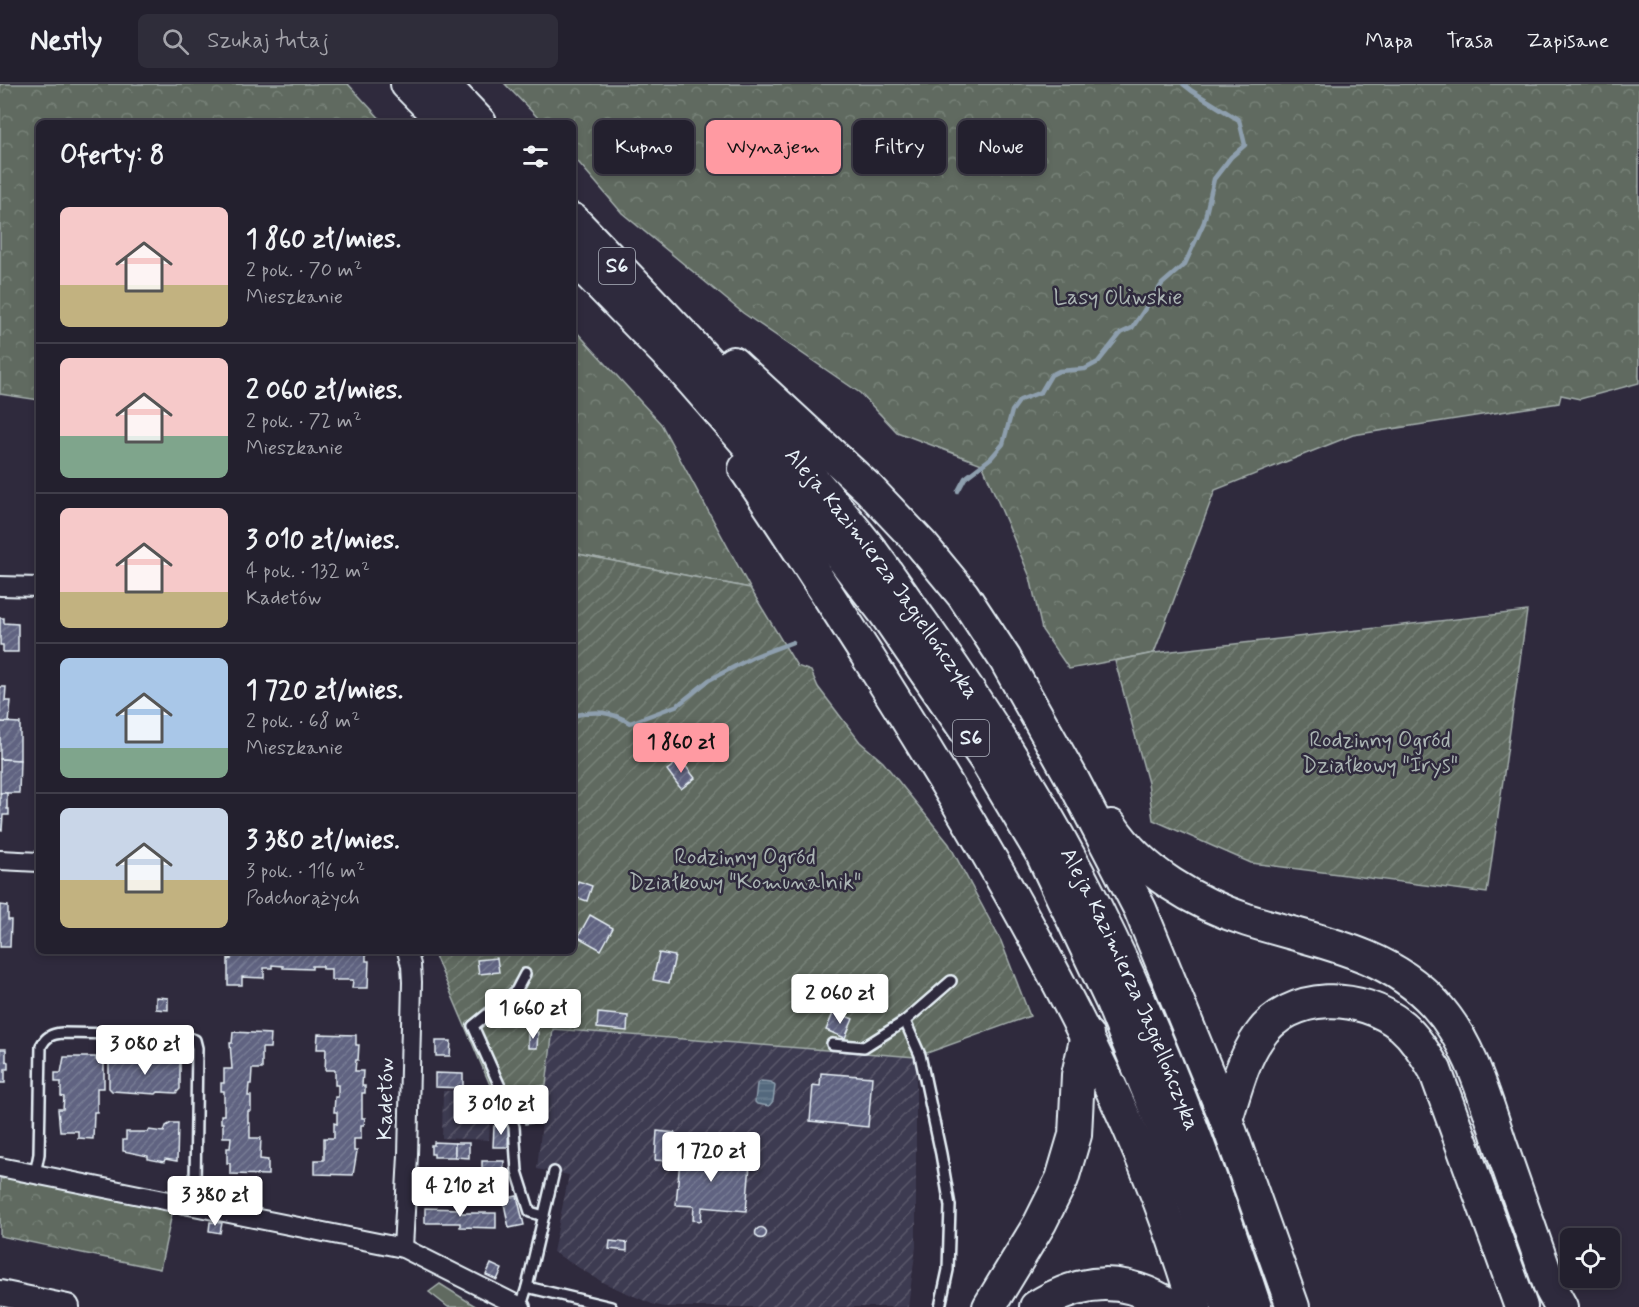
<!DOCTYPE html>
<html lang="pl">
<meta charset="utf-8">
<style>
:root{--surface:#23202e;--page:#2f2d3a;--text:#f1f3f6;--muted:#a3a3aa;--line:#403e4a;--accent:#ff9aa2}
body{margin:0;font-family:Mynerve,sans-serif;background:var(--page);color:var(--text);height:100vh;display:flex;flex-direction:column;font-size:22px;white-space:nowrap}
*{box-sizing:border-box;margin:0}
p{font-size:20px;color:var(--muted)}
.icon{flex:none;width:33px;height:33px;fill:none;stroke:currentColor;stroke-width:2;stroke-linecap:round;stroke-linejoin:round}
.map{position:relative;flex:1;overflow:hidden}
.sheet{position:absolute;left:36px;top:36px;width:540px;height:834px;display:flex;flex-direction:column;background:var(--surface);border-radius:9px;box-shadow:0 3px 9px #0003,0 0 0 2px var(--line)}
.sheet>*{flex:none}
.banner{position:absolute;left:594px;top:36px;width:570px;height:54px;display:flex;gap:12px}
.buttons{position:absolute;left:1560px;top:1144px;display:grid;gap:12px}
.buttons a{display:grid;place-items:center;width:60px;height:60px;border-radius:9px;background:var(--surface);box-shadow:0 3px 9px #0003,0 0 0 2px var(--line);font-size:30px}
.price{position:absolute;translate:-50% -51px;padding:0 14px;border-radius:6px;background:#fff;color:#222;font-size:20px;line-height:39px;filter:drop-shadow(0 2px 3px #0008)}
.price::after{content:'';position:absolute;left:50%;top:36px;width:18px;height:14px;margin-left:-9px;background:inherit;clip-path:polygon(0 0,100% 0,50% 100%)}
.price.on{background:var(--accent);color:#111}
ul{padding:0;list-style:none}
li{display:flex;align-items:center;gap:18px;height:150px;padding:0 24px}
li+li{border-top:2px solid var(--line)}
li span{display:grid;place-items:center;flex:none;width:168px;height:120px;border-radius:9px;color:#555}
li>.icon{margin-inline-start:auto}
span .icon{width:72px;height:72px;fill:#fffc;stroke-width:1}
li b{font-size:26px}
h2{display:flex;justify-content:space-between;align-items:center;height:72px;padding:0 24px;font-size:26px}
.chip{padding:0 21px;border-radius:9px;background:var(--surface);box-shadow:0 3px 9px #0003,0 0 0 2px var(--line);font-size:21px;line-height:54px}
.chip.on{background:var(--accent);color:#111}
header{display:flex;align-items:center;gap:36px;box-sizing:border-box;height:84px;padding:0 30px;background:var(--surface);border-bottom:2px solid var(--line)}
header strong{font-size:28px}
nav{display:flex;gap:33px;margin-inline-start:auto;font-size:21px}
.search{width:420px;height:54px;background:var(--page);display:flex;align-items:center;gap:15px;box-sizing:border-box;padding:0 21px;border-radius:9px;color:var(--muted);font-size:22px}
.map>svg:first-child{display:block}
</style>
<header>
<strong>Nestly</strong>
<div class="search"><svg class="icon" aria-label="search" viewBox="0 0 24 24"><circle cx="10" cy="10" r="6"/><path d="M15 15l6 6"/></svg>Szukaj tutaj</div>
<nav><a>Mapa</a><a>Trasa</a><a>Zapisane</a></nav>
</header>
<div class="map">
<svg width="1639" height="1223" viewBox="0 0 1639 1223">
<defs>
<pattern id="industrial-furrows" width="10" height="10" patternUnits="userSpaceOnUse" patternTransform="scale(1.5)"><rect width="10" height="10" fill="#3e3b51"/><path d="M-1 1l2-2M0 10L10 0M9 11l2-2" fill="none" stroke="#5a586b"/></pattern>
<pattern id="forest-crowns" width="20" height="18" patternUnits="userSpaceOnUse" patternTransform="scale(1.5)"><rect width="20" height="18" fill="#606b60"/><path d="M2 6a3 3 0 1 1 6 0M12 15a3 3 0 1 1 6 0" fill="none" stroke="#778178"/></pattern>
<pattern id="garden-furrows" width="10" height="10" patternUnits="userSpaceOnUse" patternTransform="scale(1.5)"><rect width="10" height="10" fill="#606b60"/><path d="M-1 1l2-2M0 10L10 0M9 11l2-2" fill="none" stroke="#778178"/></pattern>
<pattern id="water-rules" width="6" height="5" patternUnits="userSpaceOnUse" patternTransform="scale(1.5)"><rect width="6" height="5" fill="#52687d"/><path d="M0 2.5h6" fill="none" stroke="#6b7e90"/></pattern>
<pattern id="building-hatch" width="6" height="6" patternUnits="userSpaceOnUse" patternTransform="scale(1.5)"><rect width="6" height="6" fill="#606481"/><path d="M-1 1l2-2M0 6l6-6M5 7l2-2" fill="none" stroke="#777b94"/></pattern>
</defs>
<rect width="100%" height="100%" fill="#2f2a3d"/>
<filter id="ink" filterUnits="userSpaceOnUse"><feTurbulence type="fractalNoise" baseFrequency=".0167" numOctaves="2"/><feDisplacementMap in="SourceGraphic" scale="12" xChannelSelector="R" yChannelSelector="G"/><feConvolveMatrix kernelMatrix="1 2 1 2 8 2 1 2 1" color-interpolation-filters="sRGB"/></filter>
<g filter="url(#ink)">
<g fill="url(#industrial-furrows)">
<path d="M552,945L916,973V1163L908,1223H665L652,1220L604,1199L553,1168L569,1091L537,1085Z"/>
<path d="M480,1006L490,1037L489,1056L442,1054L443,1007Z"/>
</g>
<path fill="#606b60" stroke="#a4aeac" stroke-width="1.5" d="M440,1200L477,1223H448L429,1208Z"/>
<g fill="url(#forest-crowns)" stroke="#a4aeac" stroke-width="1.5">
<path d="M0,0H348L384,39H39V316L0,310Z"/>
<path d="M505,0H1639V299L1580,315L1561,311L1559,319L1353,351L1215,406L1154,569L1069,585L1042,546L1030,493L982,380L897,348L860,309L743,229L622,129L573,72V39H543Z"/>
<path d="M573,244L661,340L750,504L573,469Z"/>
<path d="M3,1092L173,1125L160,1185L0,1152V1094L3,1095Z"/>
</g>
<g fill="url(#garden-furrows)" stroke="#a4aeac" stroke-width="1.5">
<path d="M573,469L750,504L797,582L811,587L818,603L860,658L883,678L949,760L1001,857L1030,932L916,973L553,945L546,1001L493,1008L433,867H573Z"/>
<path d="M1527,527L1487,809L1251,779L1153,736L1148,699L1115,577L1154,569Z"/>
</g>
<path fill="url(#water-rules)" stroke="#8e9fae" stroke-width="1.5" d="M761,997L771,998L775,1002L773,1017L769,1022L757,1020L755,1018L757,1000Z"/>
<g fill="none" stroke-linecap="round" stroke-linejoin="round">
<g stroke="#8e9fae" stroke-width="4.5">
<path d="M958,407L965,394L991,374L1003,360L1012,327L1020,316L1041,308L1051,291L1059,287L1085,285L1098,278L1121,249L1132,244L1162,200L1185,180L1204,138L1214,95L1231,73L1245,61L1239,36L1192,7L1183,0"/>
<path d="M573,632C594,626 611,627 630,639L678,621L709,596L753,573L793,558"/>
</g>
</g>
<g fill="url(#building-hatch)" stroke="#e8f1f8" stroke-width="1.5">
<path d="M0,534H4V539L18,540V568H3V561H0Z"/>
<path d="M0,603H6L5,617H11L9,639L0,638Z"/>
<path d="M0,638L20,639V676L0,675Z"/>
<path d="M0,675L20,676L19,709H0Z"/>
<path d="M681,676L695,694L681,705L667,686Z"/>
<path d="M0,709H7V725H9V731H3L2,746H0Z"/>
<path d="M578,797L592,802L587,817L573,812Z"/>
<path d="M0,821L8,822V836H11L10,863H0Z"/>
<path d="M590,831L613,844L601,866L578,853Z"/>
<path d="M231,867H366V877H369L368,904H352L353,896H331V885H323V882H312V885L283,884V882L272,881V884H264V894L242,893V901H228V874L231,875Z"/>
<path d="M659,869L675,872L669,899L653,896Z"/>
<path d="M497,874L499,888L479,890L477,876Z"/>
<path d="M156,913L168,914V926L156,925Z"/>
<path d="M834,927L853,935L845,954L826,946Z"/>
<path d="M598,929L628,932L627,947L597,944Z"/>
<path d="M554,931L572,932L571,943L553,942Z"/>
<path d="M233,948L271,950L270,964H262V985H252L251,1000H249L248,1012H251V1027H248V1039H250V1054H261L260,1075L268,1076V1091L230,1090V1079H227V1064H230L231,1053H223V1039H221V1031H224V1007H221V999H224V985H232L230,959H232Z"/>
<path d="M528,948H538L537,964H528Z"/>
<path d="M318,950L356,951V961H359L358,976H356L355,987H363L362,1002H365V1009H362V1034H365L364,1041H361V1055H354V1067H357L353,1091L315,1090V1076H324V1054H334V1039L337,1040V1028H334L335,1013H338V1001H335V986H325L326,965H317Z"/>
<path d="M436,957H451L450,972H436Z"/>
<path d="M0,965H6V977L8,978V985H5V999H0Z"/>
<path d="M124,972L132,973L131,977L158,978V973L180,975V1005L176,1009L158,1008L156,1010L112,1007L109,1004V973L124,974Z"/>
<path d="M64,973H96V976H104V1004H97V1028H94L93,1055L78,1054V1047H60L58,1025H63L64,1013L61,1012V998H55V989H61Z"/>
<path d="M435,989L463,990V1004L435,1003Z"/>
<path d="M821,989L872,993L868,1043L810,1037L813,1001L820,1002Z"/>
<path d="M535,1010L539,1038L525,1040L521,1012Z"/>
<path d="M171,1039H178L177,1077L165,1075L164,1078L148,1075V1072L123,1067V1056H126V1048H148L149,1046L164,1048L166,1042Z"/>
<path d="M494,1042H509L508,1063H493Z"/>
<path d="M657,1047L675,1049L673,1072L681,1073L680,1078L655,1076Z"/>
<path d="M434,1058L455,1059V1073H434V1070H431V1061H434Z"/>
<path d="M455,1059H469V1074L455,1073Z"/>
<path d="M681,1064L715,1067L714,1078L750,1081L746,1127L702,1123L701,1137L693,1136L694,1122L676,1121Z"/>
<path d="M482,1077H504L503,1110L470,1109L471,1086L482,1087Z"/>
<path d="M426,1091L462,1092L461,1107L426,1105Z"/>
<path d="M517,1112L524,1141L509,1144L503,1115Z"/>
<path d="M425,1124L461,1125V1129H496V1144L460,1143V1139H425Z"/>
<path d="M210,1138L222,1139L220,1149L209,1147Z"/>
<circle cx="761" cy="1149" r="5.5"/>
<path d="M610,1157L627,1159V1167L609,1165Z"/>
<path d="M491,1180L502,1185L497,1196L486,1191Z"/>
</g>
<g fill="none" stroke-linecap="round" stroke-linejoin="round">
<g stroke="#e8f1f8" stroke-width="14">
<g id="lane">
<path d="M525,890L516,907L473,942L502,1007L514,1043L517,1087L530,1128L544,1132"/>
<path d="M832,960L864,963L905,937"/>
<path d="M35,1090L39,1070L41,962C46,953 51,950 62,949L181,951L195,956L197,964L195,1101L192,1121"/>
<path d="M527,1203L611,1223"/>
<path d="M521,1222L527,1203L554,1088"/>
<path d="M940,1223L948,1186L950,1122L941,1070L920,971L905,937L951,897"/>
</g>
</g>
<g stroke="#e8f1f8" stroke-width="22">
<g id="street">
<path d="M0,502L39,503"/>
<path d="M0,776L39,778"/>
<path d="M0,1083L403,1164L521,1223"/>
<path d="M403,1164L408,1071L412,898L411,881L407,867"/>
</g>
</g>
<g stroke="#e8f1f8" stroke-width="28">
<path id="secondary" d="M0,1209L67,1223"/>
</g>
<g stroke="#e8f1f8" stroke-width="36">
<g id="highway">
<path d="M407,0L445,39"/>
<path d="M443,0L480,39"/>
<path id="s1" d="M573,136C674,241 775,346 866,460C886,486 904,514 923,540C987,630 1046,724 1096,824C1160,952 1210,1087 1255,1223"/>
<path d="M573,173L680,283L756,370L844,476L885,529L986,676L1042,770L1112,918L1195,1122L1228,1223"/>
<path d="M733,279L869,405L921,460L963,511L1005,575L1073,696L1140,825L1226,1035L1293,1223"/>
<path d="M745,385C787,446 826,508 866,570C929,669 989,768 1044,871C1104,984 1160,1100 1195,1223"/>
<path d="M1111,742C1142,788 1195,819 1247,836C1313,857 1386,866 1435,920C1470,958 1484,1011 1500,1059C1517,1107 1534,1156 1551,1205L1561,1223"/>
<path d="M1226,1035C1235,1008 1242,977 1258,954C1290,906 1361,908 1402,942C1416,954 1425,970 1435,986L1521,1223"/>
<path d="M989,1223L1040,1139L1062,1095L1075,1051L1078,991L1087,951"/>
<path d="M1036,1223C1083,1193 1125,1192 1173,1223"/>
</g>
</g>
<use href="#lane" stroke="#2f2a3d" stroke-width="9"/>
<use href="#street" stroke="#2f2a3d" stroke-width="18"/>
<use href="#secondary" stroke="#2f2a3d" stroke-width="24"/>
<use href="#highway" stroke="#2f2a3d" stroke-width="32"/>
</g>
</g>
<g text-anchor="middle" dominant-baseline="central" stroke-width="5" stroke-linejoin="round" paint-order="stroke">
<g fill="#2f2a3d" stroke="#b0b5c0" stroke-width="1.5">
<rect x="599" y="164" width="36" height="36" rx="4.5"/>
<rect x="953" y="636" width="36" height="36" rx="4.5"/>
</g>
<g font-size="21" font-weight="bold" fill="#e8f1f8">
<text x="617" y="182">S6</text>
<text x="971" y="654">S6</text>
</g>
<g font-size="22" fill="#abb5b4" stroke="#2f2a3d">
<text x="1118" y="214">Lasy Oliwskie</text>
<text x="1380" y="657">Rodzinny Ogród<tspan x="1380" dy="25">Działkowy "Irys"</tspan></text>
<text x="745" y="774">Rodzinny Ogród<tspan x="745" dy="25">Działkowy "Komunalnik"</tspan></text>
</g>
<g font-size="22" fill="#e8f1f8" stroke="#2f2a3d">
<text stroke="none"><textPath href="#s1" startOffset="470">Aleja Kazimierza Jagiellończyka</textPath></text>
<text stroke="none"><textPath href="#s1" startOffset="956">Aleja Kazimierza Jagiellończyka</textPath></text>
<text transform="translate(386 1015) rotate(-89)">Kadetów</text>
</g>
</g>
</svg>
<div class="buttons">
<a><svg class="icon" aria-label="locate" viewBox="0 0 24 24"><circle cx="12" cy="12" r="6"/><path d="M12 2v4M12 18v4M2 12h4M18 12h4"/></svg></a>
</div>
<b class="price on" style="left:681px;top:690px">1 860 zł</b>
<b class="price" style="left:840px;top:941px">2 060 zł</b>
<b class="price" style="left:533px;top:956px">1 660 zł</b>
<b class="price" style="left:145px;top:992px">3 080 zł</b>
<b class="price" style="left:501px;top:1052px">3 010 zł</b>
<b class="price" style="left:711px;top:1099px">1 720 zł</b>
<b class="price" style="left:460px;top:1134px">4 210 zł</b>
<b class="price" style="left:215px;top:1143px">3 380 zł</b>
<div class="banner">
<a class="chip">Kupno</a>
<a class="chip on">Wynajem</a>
<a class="chip">Filtry</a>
<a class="chip">Nowe</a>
</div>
<section class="sheet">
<h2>Oferty: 8<svg class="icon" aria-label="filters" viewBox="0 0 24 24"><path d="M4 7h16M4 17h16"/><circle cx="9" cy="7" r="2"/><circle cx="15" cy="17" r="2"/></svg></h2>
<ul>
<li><span style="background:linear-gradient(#f6c9c9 65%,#c2b280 0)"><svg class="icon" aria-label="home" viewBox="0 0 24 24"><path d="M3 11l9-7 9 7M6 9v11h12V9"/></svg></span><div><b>1 860 zł/mies.</b><p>2 pok. · 70 m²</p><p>Mieszkanie</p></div></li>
<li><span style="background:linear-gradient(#f6c9c9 65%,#7fa58c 0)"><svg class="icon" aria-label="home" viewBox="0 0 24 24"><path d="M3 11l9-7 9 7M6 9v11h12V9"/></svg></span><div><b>2 060 zł/mies.</b><p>2 pok. · 72 m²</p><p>Mieszkanie</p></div></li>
<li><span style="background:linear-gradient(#f6c9c9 70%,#c2b280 0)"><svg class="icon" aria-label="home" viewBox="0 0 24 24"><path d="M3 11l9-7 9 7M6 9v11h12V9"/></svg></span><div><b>3 010 zł/mies.</b><p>4 pok. · 132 m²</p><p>Kadetów</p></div></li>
<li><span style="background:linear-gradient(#a9c7e8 75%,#7fa58c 0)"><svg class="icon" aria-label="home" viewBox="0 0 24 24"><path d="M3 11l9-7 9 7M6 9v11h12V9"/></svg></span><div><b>1 720 zł/mies.</b><p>2 pok. · 68 m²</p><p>Mieszkanie</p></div></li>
<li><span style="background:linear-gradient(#c9d6e8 60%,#c2b280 0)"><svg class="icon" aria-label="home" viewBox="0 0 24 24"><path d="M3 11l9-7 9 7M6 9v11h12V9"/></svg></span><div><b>3 380 zł/mies.</b><p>3 pok. · 116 m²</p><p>Podchorążych</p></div></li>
</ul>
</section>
</div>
